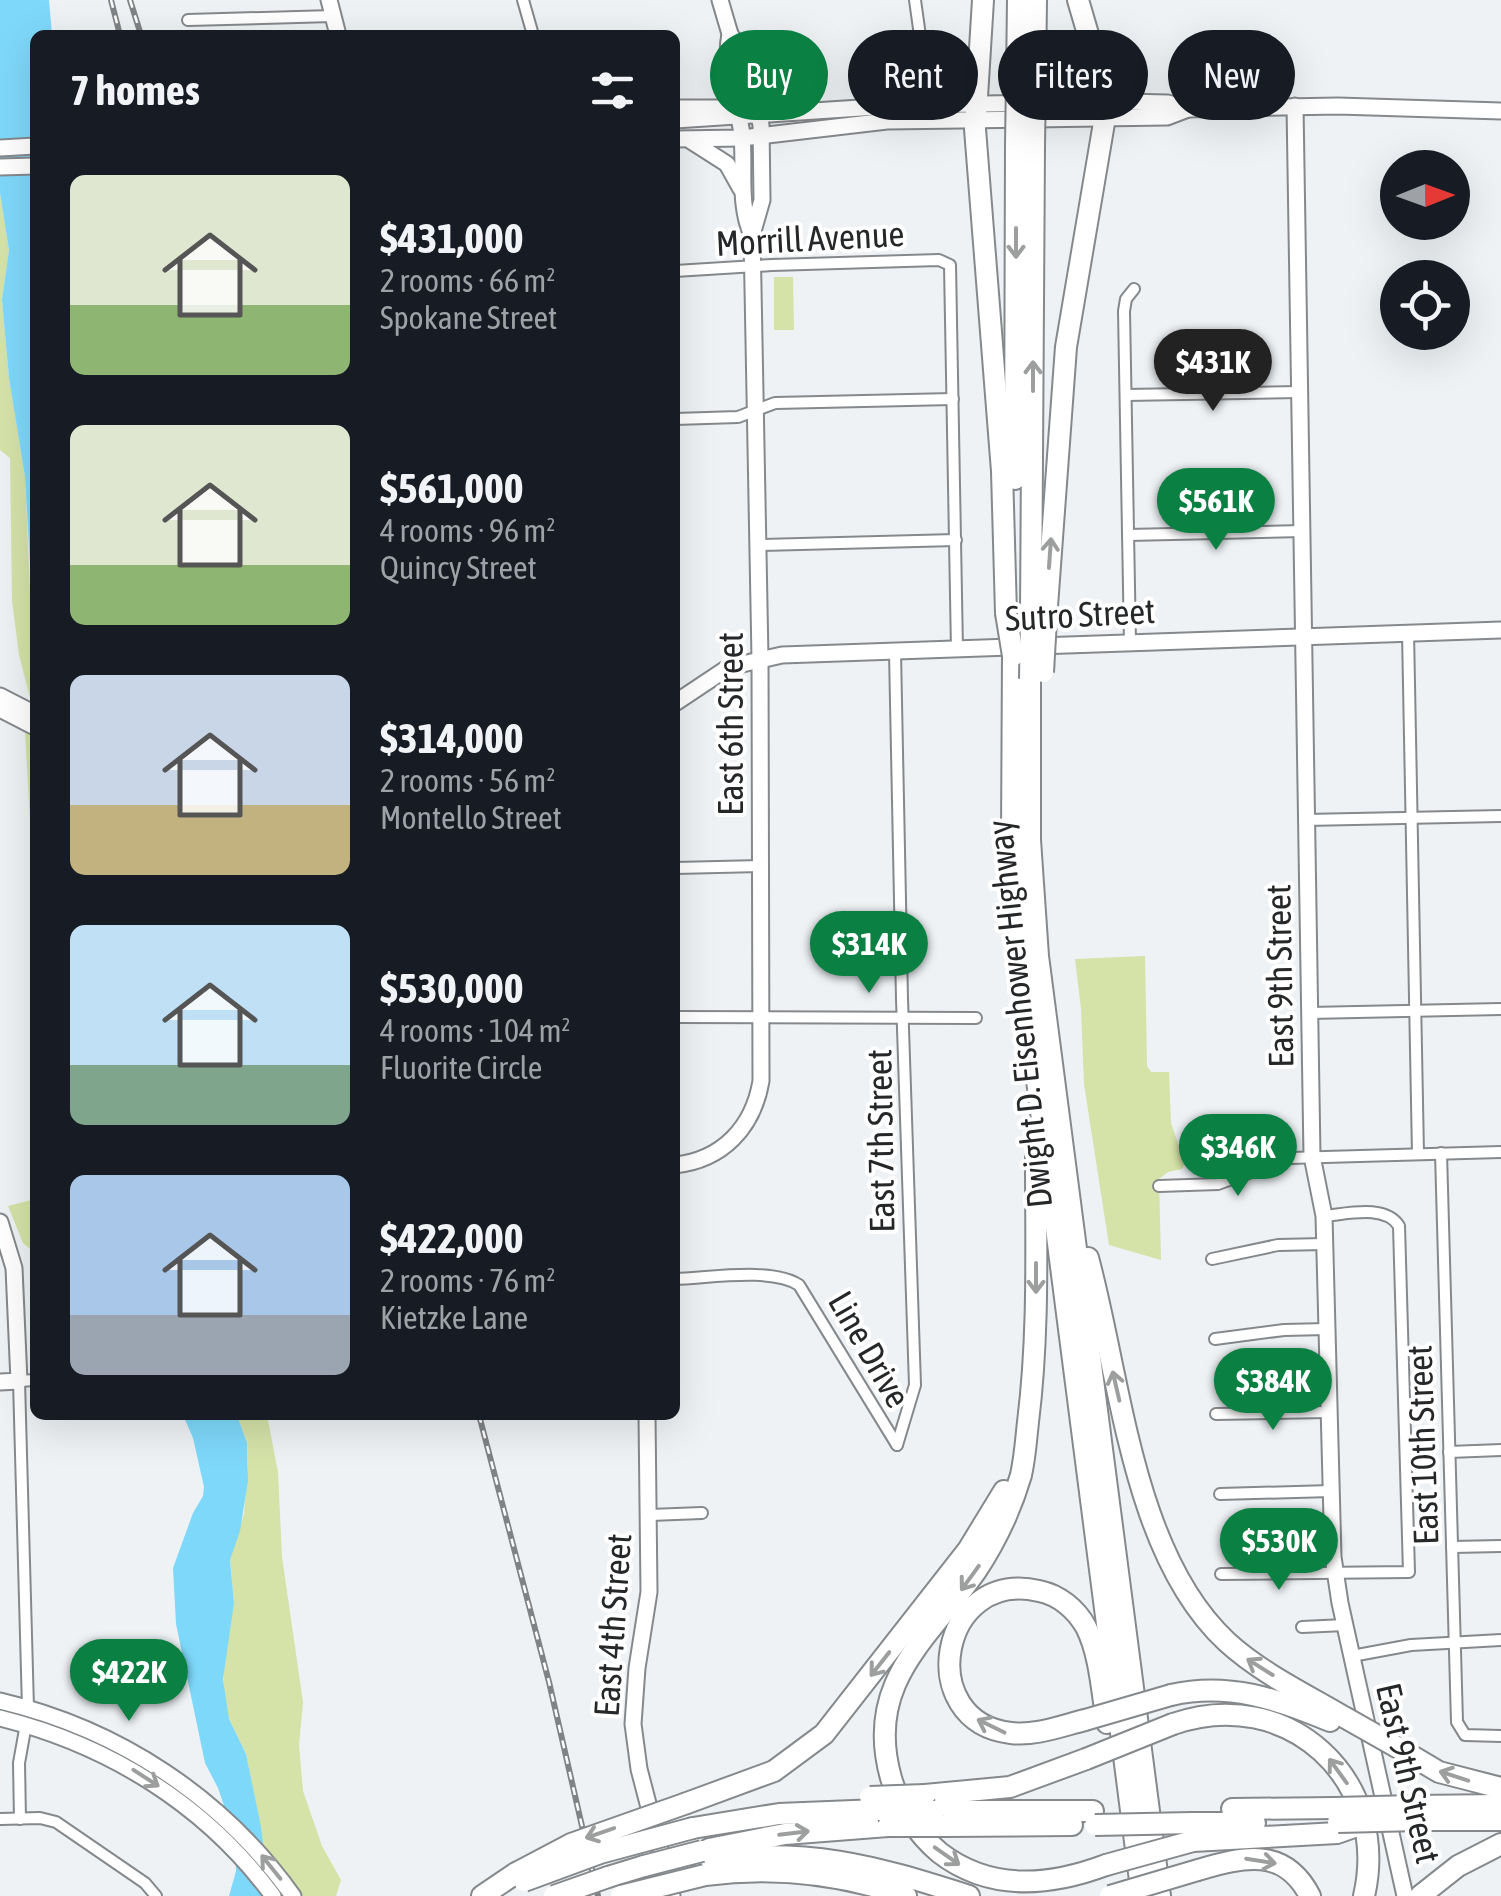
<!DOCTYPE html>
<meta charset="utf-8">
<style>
:root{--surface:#171b24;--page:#242831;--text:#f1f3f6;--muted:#9ea1a6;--accent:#0b8043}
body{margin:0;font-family:"Asap Condensed",sans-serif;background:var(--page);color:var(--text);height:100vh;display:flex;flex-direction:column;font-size:38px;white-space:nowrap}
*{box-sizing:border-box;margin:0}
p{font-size:32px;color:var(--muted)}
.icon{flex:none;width:55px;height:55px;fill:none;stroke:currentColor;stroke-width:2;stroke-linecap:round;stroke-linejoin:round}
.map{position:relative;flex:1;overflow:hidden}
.drawer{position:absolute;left:30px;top:30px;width:650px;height:1390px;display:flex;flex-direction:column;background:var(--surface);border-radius:15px;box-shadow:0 10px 40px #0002}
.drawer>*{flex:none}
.banner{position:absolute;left:710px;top:30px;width:640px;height:90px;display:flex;gap:20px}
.needle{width:65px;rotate:89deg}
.fabs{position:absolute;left:1380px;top:150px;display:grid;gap:20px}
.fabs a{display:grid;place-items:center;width:90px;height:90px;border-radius:50%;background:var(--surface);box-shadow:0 10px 40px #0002;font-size:50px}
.price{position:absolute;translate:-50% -85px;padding:0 22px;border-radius:35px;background:var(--accent);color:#fff;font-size:32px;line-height:65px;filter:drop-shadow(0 2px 5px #0008)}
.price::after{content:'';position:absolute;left:50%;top:60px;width:30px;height:22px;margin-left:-15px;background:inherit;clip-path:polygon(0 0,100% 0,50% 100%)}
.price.selected{background:#222;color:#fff}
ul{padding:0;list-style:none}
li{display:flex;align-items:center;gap:30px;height:250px;padding:0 40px}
li span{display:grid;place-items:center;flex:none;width:280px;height:200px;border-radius:15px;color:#555}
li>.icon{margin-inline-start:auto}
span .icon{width:120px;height:120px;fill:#fffc;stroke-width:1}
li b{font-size:42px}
h2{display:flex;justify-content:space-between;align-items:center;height:120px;padding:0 40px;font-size:42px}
.chip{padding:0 35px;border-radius:45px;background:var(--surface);box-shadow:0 10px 40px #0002;font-size:35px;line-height:90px}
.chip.selected{background:var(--accent);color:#fff}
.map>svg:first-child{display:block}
</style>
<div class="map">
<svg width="1501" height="1896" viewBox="0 0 1501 1896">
<rect width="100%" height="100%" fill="#eef2f5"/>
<g fill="#d5e2a8">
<path d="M0,193L9,250L2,300L9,378L25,477L35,704L31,702L19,655L12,601L10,458L0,450Z"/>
<path d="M774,277H793L794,330H774Z"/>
<path d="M25,732L35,736V911Z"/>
<path d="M1145,956L1147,1066L1151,1072H1169L1171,1123L1185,1163L1182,1169L1168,1172L1159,1179L1161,1260L1109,1245L1084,1084L1081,1009L1075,959Z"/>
<path d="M35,1199V1253L23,1243L8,1206Z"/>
<path d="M237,1415H267L278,1472L282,1557L303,1702L299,1745L303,1791L322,1846L341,1880L336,1896H303L263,1845L246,1754L229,1719L224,1695L223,1663L234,1603L230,1559L244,1514L248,1467L247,1443Z"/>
</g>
<g fill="#7ed8fa">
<path d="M0,0H49L52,35H35V652L25,477L9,378L2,300L9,250L0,193Z"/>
<path d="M183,1415H237L247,1443L248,1481L240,1531L230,1560L234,1603L223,1679L229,1719L246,1754L261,1827L265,1858L264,1896H229L236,1871L235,1838L218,1788L205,1763L176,1624L173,1568L193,1513L203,1496L204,1487L193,1438Z"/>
</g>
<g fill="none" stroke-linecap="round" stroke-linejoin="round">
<g stroke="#85898c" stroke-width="14">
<g id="street">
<path d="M523,0L533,35"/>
<path d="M188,20L333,16"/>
<path d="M907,105L922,50L915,0"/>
<path d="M675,271L772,265L939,260L950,265L957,650"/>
<path d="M1126,395L1300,392"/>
<path d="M675,419L738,417L775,403L953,399"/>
<path d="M1128,535L1303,531"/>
<path d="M758,545L956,540"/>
<path d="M1408,632L1418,1154"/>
<path d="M1130,642L1124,311L1126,299L1134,289"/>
<path d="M895,652L902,999L915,1385L897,1445"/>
<path d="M1305,820L1501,816"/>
<path d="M675,868L761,866"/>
<path d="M1309,1013L1501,1009"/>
<path d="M675,1017L976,1018"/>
<path d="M1441,1153L1457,1722L1465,1735L1501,1736"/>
<path d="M1159,1186L1218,1184L1290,1158L1501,1152"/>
<path d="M1212,1259L1278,1245L1324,1244"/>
<path d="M675,1279C709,1278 772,1267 799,1285L897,1445"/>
<path d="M1215,1339L1284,1330L1326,1329"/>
<path d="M1216,1414L1328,1412"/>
<path d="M1449,1452L1501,1450"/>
<path d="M1220,1494L1331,1491"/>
<path d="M650,1515L702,1513"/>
<path d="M1452,1547L1501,1546"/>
<path d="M1221,1574L1409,1572L1399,1226C1385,1204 1347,1214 1324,1216"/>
<path d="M1302,1627L1345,1625"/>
<path d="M1352,1656L1411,1645L1501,1640"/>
<path d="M28,1708L19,1381L35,1380"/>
<path d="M0,1819L40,1818L56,1822L145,1883L156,1896"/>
<path d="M20,1819L19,1763L26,1724"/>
</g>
</g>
<g stroke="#85898c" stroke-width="19">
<g id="secondary">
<path d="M329,0L338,35"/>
<path d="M720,0L730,34L744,57L761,125L762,200L752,235"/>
<path d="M1295,106L1312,1156L1324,1216L1333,1557L1340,1603L1405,1896"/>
<path d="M675,108H726L734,113"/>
<path d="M675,120L907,105L1124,102L1168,103L1188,109L1338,106L1501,111"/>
<path d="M675,139L742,138L887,121L1167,117L1188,109"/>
<path d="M691,141L727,164L741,189"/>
<path d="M0,148L35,146"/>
<path d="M0,167L35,166"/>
<path d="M0,696L35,714"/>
<path d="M675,703L729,667L782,655L1501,630"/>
<path d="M0,709L35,727"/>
<path d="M675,1165C722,1160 753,1128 761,1081L760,658L752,235C738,205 745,168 742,135C738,102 723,67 730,34"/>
<path d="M0,1222L14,1268L19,1381L0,1382"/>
<path d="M647,1415L649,1592L637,1668L633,1724L639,1769L672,1896"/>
<path d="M0,1701C119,1729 222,1797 293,1896"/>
<path d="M0,1718C109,1745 206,1805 273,1896"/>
</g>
</g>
<g stroke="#85898c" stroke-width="24">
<g id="highway">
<path d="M983,0L975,129L1002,471L1006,613"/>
<path d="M1017,77L1018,0"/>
<path d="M1035,78L1036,0"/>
<path d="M1015,479L1016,146"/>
<path d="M1031,614L1034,147"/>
<path d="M1046,620L1066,347L1105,117L1095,58L1078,0"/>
<path d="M1013,656L1012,834L1021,956L1142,1896"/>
<path d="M1030,679V840L1038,956L1160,1896"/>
<path d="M1036,1157C1036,1245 1039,1334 1028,1422C1026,1440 1025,1457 1021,1475C1011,1509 996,1541 976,1571C928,1639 864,1683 891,1778C899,1806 917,1834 940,1853C991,1892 1050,1886 1106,1865"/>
<path d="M1088,1258C1121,1379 1132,1554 1227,1642C1261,1673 1305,1694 1344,1717"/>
<path d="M1171,1695C1228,1682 1278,1699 1330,1721"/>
<path d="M1085,1720C1061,1726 1035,1736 1011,1733C913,1722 939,1568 1039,1591C1059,1595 1076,1609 1086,1627C1100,1654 1102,1693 1107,1723"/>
<path d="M1173,1724C1287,1684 1391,1779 1364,1896"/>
<path d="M1397,1747L1439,1772L1501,1788"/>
<path d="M925,1795L1010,1787L1086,1759"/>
<path d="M687,1803L774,1771L824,1734L968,1550L1004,1491"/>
<path d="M1414,1806L1501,1805"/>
<path d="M1232,1809L1335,1808"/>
<path d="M935,1811H1093"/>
<path d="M1418,1820H1501"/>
<path d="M1192,1823H1255"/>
<path d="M944,1826L1072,1825"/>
<path d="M693,1828L779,1814L878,1810"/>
<path d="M1193,1841L1337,1833L1354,1827"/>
<path d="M709,1849L785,1834L888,1826"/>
<path d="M703,1860C810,1848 869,1864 969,1896"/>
<path d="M1198,1870C1243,1857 1284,1846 1310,1896"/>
<path d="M705,1875C774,1866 839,1873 906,1896"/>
<path d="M608,1877L644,1866"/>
<path d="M482,1896L516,1873"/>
<path d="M1420,1896L1458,1866L1501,1844"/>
</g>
</g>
<use href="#street" stroke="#fff" stroke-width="10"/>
<use href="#secondary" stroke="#fff" stroke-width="15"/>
<use href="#highway" stroke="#fff" stroke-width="20"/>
<g stroke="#808385" stroke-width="6">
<g id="rail">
<path d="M111,0L120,35"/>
<path d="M130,0L141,35"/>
<path d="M479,1415L549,1682L598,1896"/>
</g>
</g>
<use href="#rail" stroke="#fff" stroke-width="2.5" stroke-dasharray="8" stroke-linecap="butt"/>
<g stroke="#85898c" stroke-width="24" stroke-linecap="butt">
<g id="highway-bridge">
<path d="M1016,146L1017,77"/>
<path d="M1034,147L1035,78"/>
<path d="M1006,613L1013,656"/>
<path d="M1043,672L1046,620"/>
<path d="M1030,679L1031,614"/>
<path d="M1344,1717L1397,1747"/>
<path d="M1085,1720L1171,1695"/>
<path d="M1086,1759L1173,1724"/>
<path d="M870,1797L925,1795"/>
<path d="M1335,1808L1414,1806"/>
<path d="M878,1810L935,1811"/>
<path d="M1338,1822L1418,1820"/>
<path d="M1095,1825L1192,1823"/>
<path d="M888,1826H944"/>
<path d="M1106,1865L1193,1841"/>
<path d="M644,1866L702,1851"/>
<path d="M516,1873L571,1844L687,1803"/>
<path d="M524,1881L600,1853L693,1828"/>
<path d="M554,1896L608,1877"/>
<path d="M621,1896L705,1875"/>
<path d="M1110,1896L1198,1870"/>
</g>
</g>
<use href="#highway-bridge" stroke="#fff" stroke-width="20"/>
</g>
<defs><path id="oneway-shaft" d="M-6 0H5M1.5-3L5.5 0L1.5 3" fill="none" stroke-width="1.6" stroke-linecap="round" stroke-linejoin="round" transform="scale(2.5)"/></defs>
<g stroke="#9d9e9e">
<use href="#oneway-shaft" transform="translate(1016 243) rotate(90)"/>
<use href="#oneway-shaft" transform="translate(1033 376) rotate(-90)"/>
<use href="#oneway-shaft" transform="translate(1050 553) rotate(-86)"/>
<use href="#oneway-shaft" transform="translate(1036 1278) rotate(90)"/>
<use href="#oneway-shaft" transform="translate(1116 1386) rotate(-103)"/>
<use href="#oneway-shaft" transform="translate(970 1578) rotate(126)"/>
<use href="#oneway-shaft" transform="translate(880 1664) rotate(128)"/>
<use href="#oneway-shaft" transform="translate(1260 1667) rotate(-148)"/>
<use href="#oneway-shaft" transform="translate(991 1726) rotate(-154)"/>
<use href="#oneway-shaft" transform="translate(1338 1771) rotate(-126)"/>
<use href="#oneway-shaft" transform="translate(1454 1776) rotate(-162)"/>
<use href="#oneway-shaft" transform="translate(146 1778) rotate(33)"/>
<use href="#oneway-shaft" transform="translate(600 1833) rotate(161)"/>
<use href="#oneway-shaft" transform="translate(794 1833) rotate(-7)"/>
<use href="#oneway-shaft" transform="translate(947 1856) rotate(35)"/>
<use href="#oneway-shaft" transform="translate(1261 1861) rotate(9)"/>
<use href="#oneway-shaft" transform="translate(271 1867) rotate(-129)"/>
</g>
<g text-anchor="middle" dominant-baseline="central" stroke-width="8" stroke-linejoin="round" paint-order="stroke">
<g font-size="35" fill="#252728" stroke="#fff">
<text transform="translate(810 238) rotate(-3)">Morrill Avenue</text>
<text transform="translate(1080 614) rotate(-3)">Sutro Street</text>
<text transform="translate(730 724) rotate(-90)">East 6th Street</text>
<text transform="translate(1279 976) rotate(-91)">East 9th Street</text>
<text transform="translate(1019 1014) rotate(-96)">Dwight D. Eisenhower Highway</text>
<text transform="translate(880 1141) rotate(-91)">East 7th Street</text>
<text transform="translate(870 1349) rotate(60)">Line Drive</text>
<text transform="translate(1422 1445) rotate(-92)">East 10th Street</text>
<text transform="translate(612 1625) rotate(-86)">East 4th Street</text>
<text transform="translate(1409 1773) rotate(77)">East 9th Street</text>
</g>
</g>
</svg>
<div class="fabs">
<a><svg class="needle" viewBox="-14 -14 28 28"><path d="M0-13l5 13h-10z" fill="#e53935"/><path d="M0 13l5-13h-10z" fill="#9ea1a6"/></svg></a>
<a><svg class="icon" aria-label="locate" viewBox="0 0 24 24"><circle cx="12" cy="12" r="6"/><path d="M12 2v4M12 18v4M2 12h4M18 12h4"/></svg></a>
</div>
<b class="price selected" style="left:1213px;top:414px">$431K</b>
<b class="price" style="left:1216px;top:553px">$561K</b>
<b class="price" style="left:869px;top:996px">$314K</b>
<b class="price" style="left:1238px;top:1199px">$346K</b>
<b class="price" style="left:1273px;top:1433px">$384K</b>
<b class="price" style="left:1279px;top:1593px">$530K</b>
<b class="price" style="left:129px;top:1724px">$422K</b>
<div class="banner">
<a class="chip selected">Buy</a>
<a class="chip">Rent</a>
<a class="chip">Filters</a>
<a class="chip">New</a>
</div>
<section class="drawer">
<h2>7 homes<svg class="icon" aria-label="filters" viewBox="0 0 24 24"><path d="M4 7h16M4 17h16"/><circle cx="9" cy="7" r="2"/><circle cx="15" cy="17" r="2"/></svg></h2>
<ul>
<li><span style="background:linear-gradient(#dfe7d0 65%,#8fb573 0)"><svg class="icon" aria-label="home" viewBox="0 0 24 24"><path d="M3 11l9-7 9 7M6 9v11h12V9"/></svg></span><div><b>$431,000</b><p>2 rooms · 66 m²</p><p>Spokane Street</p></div></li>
<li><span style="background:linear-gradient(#dfe7d0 70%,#8fb573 0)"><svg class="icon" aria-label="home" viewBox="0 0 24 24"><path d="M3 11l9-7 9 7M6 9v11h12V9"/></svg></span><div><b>$561,000</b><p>4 rooms · 96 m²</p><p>Quincy Street</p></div></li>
<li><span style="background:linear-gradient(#c9d6e8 65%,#c2b280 0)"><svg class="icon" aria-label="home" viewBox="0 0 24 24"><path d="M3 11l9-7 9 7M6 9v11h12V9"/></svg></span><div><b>$314,000</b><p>2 rooms · 56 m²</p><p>Montello Street</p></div></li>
<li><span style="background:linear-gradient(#bfe0f5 70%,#7fa58c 0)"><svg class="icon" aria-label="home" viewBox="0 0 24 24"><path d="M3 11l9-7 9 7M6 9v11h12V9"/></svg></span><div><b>$530,000</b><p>4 rooms · 104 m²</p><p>Fluorite Circle</p></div></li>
<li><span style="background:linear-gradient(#a9c7e8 70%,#9aa5b1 0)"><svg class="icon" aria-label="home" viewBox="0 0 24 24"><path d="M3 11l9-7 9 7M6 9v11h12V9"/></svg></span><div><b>$422,000</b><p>2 rooms · 76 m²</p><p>Kietzke Lane</p></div></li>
</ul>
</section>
</div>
